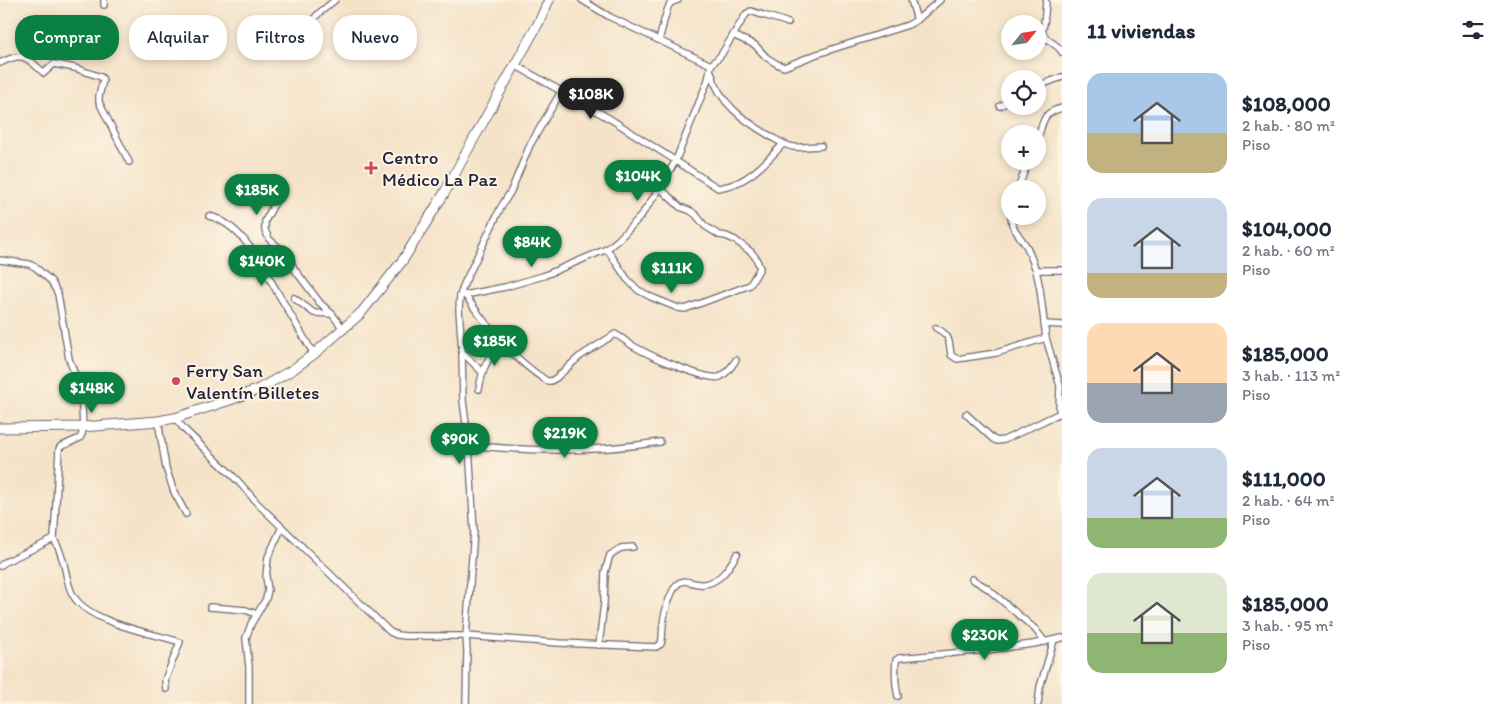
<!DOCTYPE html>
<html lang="es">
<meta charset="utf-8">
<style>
:root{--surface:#fff;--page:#f2f2f3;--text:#1f2937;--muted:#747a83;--accent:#0b8043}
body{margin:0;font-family:Itim,sans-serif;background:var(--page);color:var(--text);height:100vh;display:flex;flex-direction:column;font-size:19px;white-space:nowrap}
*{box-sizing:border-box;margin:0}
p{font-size:16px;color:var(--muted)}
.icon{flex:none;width:28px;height:28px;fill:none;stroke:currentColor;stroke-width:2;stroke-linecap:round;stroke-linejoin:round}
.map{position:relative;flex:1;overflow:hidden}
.details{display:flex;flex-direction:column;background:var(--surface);width:450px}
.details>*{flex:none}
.banner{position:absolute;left:15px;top:15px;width:475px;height:45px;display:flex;gap:10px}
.needle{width:32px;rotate:60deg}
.controls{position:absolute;left:1001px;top:15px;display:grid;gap:10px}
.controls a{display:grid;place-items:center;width:45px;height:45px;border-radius:50%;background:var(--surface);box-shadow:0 2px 8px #0003;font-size:25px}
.price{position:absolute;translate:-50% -42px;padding:0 11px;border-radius:18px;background:var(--accent);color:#fff;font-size:16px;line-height:32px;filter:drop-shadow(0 1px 2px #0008)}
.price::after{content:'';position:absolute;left:50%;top:30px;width:15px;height:11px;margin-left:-8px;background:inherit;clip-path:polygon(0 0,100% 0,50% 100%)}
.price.selected{background:#222;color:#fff}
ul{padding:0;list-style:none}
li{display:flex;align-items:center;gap:15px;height:125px;padding:0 25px}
li span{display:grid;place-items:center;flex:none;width:140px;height:100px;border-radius:15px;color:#555}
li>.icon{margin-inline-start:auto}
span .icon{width:60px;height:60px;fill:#fffc;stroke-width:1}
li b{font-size:21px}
h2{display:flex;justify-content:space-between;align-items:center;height:60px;padding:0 25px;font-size:21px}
.tag{padding:0 18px;border-radius:20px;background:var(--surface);box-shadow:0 2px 8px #0003;font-size:18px;line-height:45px}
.tag.selected{background:var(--accent);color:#fff}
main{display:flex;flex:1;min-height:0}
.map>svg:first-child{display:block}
</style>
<main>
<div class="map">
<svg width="1062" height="704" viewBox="0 0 1062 704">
<rect width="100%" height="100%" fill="#fcf5e5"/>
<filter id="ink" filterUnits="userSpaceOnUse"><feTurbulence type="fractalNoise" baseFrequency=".02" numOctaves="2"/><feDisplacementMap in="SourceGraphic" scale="10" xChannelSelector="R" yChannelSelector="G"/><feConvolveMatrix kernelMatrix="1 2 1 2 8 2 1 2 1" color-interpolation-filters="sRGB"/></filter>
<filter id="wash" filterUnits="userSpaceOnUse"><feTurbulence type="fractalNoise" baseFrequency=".0096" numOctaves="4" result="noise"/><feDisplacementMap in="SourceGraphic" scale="20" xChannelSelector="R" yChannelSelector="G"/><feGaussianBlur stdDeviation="1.12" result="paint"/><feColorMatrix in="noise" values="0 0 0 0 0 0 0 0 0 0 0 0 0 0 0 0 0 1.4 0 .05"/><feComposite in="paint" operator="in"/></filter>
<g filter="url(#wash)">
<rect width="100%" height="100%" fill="#f5e3c9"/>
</g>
<g filter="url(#ink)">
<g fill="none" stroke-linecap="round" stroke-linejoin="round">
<g stroke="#6c666d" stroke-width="8">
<g id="street">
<path d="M582,0L610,17L711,65"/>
<path d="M911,0L917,20"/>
<path d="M1046,2L1044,24L1042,32C1046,42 1057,43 1062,52"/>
<path d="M104,5V0"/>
<path d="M733,35L755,45L766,57L777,64L784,67L817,54L908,25L917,20L940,0"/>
<path d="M659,40C661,34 667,6 670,4C672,2 675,1 678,0"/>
<path d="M280,53L313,20L318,14L335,0"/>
<path d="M0,63C24,51 26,57 44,73L54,64L75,68L101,77L103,80L99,96V102L129,162"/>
<path d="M515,65L612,120L718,188C723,187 729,186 734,184C753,177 769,159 783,144"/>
<path d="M711,72C719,103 743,120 770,136C777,140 785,146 794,147C803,148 813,146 821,146"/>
<path d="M1038,86L1062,77"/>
<path d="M562,90L530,145L511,191L501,207L464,284L460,296L459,309L462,352L463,401L469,445L474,531L466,636L559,643L656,647L661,644C663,637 662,631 663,624C664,613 669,597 675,587C683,575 693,586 704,584C721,582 729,567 737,554"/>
<path d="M1000,106L1010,101"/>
<path d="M1038,138C1044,120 1042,113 1062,108"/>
<path d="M1018,189L1028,161"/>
<path d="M279,195L265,221V230L269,239L288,257L295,270L320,303L332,314L344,330"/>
<path d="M209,216C243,224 263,268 279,295C291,315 302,335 314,354"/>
<path d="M1011,216L1012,224L1015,230L1027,247L1036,270L1040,289L1046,338L1060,386L1059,409L1062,415"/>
<path d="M607,249L627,279L638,290L651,297L678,308L685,309L750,285L760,268L756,258L751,252L735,240L726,236L719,235L705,226L696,215L691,211L680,207L660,188"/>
<path d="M0,260L29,264L35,267L51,281L58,294L69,359L81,390L83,427L82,434L80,438L60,447L59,449L54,539L5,562L0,566"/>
<path d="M261,264L276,245"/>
<path d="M1036,270H1062"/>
<path d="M465,295C488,328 513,359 547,381H551L556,378L579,357L615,334C622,338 628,343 635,347C649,355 706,381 720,377C727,374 732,366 736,360"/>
<path d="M460,296L505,287L543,276L607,249L619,239L640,217L660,188L676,160L708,80L711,65L721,55L746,14L751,11C764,16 776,18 788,23"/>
<path d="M294,298L314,313L332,314"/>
<path d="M1044,324L1062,325"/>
<path d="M936,328C950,335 949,340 951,355L957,359L996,353L1046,338"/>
<path d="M462,352L482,372"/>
<path d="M479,389C483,366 487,360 501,341"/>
<path d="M966,414L993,439L997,441L1004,440L1060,413"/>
<path d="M175,418L185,430L238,481L258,504L390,632L397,635L406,636H466L467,651L466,704"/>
<path d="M158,421L166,468L174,492L186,514"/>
<path d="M469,445C532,452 597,452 660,442"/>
<path d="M54,539C58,546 61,553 63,561C66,571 67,582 71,591C82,622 152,633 180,642L165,680L166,689"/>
<path d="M972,579L987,588L1035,629L1045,642"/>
<path d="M210,607L246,610L256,614"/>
<path d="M599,645L604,603L605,572L610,555L621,548L633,547"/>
<path d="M898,696C895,684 895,672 896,660L899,658L987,650L1033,644L1062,638"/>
<path d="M249,704V667L246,638L251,624L266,599L268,590L266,577L268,557L282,527"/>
<path d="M1038,704L1040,687L1054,640"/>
</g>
</g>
<g stroke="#6c666d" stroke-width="11">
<path id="primary" d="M0,428L83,427L158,421L175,418L230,400L259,389L292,370L314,354L361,313L403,260L445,192L467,151L539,22L549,0"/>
</g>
<use href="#street" stroke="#fff" stroke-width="5.5"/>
<use href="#primary" stroke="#fff" stroke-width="9"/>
</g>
</g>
<g fill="#d1495b" stroke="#fcf5e5" stroke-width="2">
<path d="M368.5 160.5h5v5h5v5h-5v5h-5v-5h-5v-5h5z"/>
<circle cx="176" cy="381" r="5"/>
</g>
<g text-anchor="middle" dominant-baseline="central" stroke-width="4" stroke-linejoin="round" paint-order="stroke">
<g font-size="19" fill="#22223b" stroke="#fcf5e5" text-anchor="start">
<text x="382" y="157">Centro<tspan x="382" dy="22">Médico La Paz</tspan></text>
<text x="186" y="370">Ferry San<tspan x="186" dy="22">Valentín Billetes</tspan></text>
</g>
</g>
</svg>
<div class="controls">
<a><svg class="needle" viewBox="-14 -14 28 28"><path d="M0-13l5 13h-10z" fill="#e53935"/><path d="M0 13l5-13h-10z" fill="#747a83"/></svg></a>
<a><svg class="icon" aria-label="locate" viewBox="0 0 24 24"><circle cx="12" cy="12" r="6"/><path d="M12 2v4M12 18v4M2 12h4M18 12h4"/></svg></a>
<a>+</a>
<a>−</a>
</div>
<b class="price selected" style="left:591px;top:120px">$108K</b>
<b class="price" style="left:638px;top:202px">$104K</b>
<b class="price" style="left:257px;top:216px">$185K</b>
<b class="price" style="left:532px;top:268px">$84K</b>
<b class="price" style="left:262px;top:287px">$140K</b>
<b class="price" style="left:672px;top:294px">$111K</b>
<b class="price" style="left:495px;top:367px">$185K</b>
<b class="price" style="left:92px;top:414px">$148K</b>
<b class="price" style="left:565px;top:459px">$219K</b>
<b class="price" style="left:460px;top:465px">$90K</b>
<b class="price" style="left:985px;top:661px">$230K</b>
<div class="banner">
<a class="tag selected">Comprar</a>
<a class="tag">Alquilar</a>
<a class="tag">Filtros</a>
<a class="tag">Nuevo</a>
</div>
</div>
<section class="details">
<h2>11 viviendas<svg class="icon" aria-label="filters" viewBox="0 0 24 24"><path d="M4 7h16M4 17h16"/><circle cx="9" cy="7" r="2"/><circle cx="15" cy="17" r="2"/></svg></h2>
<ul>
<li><span style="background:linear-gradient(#a9c7e8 60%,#c2b280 0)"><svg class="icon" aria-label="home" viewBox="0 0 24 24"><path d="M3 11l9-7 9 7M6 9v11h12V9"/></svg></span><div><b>$108,000</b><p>2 hab. · 80 m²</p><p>Piso</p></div></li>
<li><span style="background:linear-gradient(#c9d6e8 75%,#c2b280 0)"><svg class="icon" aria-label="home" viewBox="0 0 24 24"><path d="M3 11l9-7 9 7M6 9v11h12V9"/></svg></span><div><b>$104,000</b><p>2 hab. · 60 m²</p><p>Piso</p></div></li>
<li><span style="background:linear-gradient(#ffd9b3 60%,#9aa5b1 0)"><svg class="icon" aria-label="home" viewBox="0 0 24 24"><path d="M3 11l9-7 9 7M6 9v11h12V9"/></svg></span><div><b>$185,000</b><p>3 hab. · 113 m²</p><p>Piso</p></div></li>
<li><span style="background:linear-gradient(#c9d6e8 70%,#8fb573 0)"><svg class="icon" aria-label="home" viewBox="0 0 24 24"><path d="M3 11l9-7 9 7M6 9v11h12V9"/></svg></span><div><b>$111,000</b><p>2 hab. · 64 m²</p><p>Piso</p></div></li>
<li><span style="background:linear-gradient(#dfe7d0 60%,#8fb573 0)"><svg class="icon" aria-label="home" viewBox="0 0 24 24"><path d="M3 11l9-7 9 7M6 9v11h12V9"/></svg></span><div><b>$185,000</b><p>3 hab. · 95 m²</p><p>Piso</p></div></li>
</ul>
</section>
</main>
